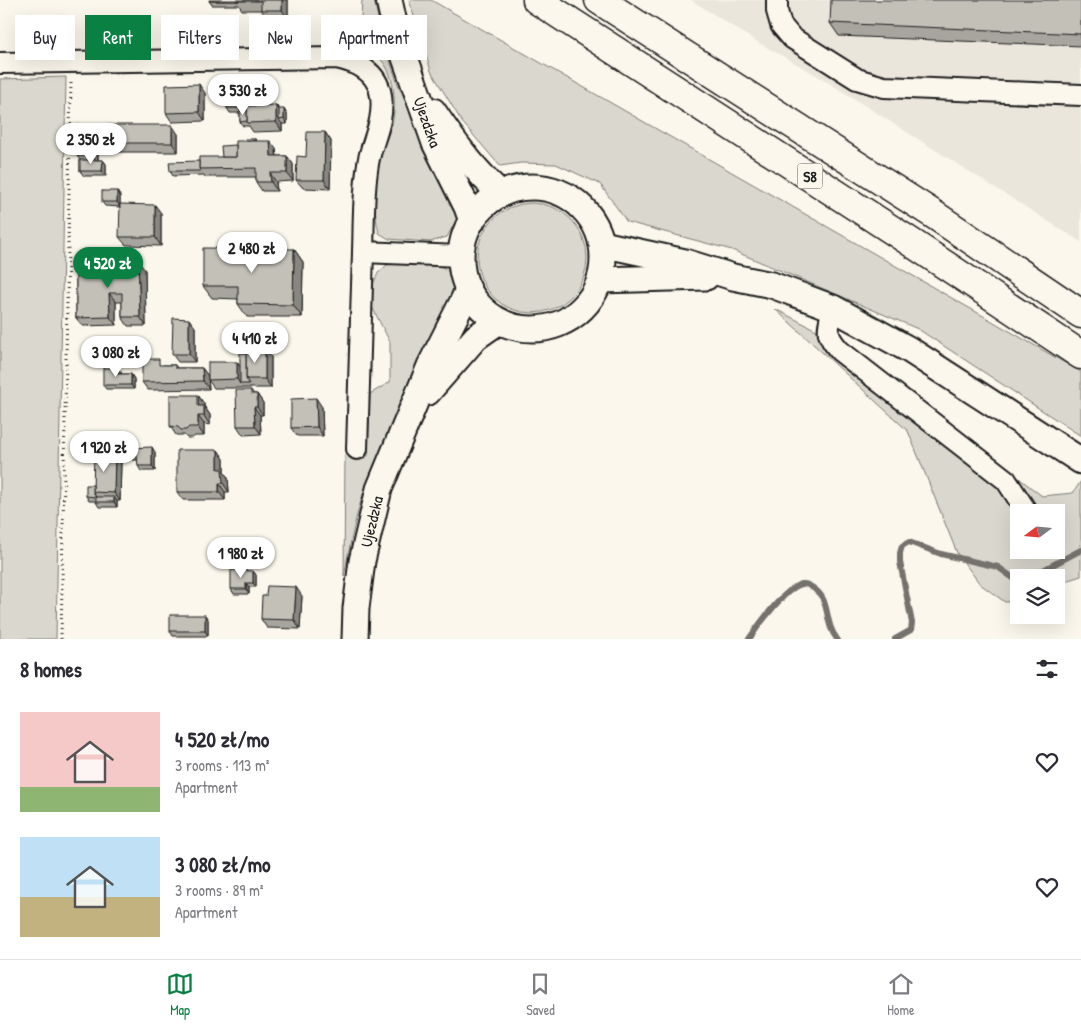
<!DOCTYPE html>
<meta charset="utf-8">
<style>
:root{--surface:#fff;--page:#f2f2f3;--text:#2b2b33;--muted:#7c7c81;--line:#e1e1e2;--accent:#0b8043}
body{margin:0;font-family:"Patrick Hand",sans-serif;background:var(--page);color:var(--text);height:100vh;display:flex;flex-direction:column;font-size:19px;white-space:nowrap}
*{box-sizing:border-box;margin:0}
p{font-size:16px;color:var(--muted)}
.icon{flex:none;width:28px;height:28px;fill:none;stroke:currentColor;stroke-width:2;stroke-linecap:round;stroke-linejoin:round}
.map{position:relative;height:639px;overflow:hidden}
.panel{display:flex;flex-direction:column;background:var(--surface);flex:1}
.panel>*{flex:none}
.guide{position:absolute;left:15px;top:15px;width:500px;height:45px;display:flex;gap:10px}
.needle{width:32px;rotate:254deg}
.buttons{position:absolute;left:1010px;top:504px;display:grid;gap:10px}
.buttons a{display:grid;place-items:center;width:55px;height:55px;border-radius:0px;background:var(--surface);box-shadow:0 5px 20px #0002;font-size:25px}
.price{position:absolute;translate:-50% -42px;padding:0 11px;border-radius:18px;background:#fff;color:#222;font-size:16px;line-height:32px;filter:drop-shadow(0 1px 2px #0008)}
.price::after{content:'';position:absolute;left:50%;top:30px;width:15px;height:11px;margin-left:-8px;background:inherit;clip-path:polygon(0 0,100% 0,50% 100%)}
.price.active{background:var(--accent);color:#fff}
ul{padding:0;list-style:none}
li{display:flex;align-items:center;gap:15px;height:125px;padding:0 20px}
li span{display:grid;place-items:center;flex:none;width:140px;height:100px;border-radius:0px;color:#555}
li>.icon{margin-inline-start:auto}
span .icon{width:60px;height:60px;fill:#fffc;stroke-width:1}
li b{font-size:21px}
h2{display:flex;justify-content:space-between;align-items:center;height:60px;padding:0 20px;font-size:21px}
.pill{padding:0 18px;border-radius:0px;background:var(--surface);box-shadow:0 5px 20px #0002;font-size:18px;line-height:45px}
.pill.active{background:var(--accent);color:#fff}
.tab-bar{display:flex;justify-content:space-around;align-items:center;height:70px;border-top:1px solid var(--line);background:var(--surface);font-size:14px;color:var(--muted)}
.tab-bar a{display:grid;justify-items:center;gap:2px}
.tab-bar .active{color:var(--accent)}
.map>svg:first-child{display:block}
</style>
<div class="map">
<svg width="1081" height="639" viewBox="0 0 1081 639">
<rect width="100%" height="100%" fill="#fbf7ec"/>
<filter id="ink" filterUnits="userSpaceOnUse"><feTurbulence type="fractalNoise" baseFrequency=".02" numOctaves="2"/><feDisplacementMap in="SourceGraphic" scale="10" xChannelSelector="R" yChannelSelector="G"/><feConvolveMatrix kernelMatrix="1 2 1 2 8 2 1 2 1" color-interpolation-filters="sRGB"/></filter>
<g filter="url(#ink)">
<path fill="#eae6dc" d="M691,0H1081V242L818,76L754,40Z"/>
<g fill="#dad7ce" stroke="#7b7a75" fill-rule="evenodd">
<path d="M362,0H374L383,40L398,84L425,145L456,204L457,219L447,237L430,242L389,239L379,233C373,210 374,184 380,161C382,148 388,137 392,124C397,105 395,64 374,55C369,53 363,54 359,53Z"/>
<path d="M409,0H431L445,8L1081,372V436L918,329L732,250L627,222L600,184L556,164L521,163L500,166L462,122L431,71Z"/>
<path d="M66,77L56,639H0V79Z"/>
<circle cx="532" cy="258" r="55"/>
<path d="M407,263C423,264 447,260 453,280C459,298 443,324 435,340C412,387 388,433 368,481C356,511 350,545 344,576L345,454L368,456L370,394L390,382V342L371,305L373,284L378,273L387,265Z"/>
<path d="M775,309L850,347L1042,496L1073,493L1081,481V576L1056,584V578H1019V601L1005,602L980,584L957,553L908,431ZM1019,512H1056V550H1019Z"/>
</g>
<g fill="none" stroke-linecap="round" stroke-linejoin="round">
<g stroke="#74726e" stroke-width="6">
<path d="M1028,578L1081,550"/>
<path d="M749,639C758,626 786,587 802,584C810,583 820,593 823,599C829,613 827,626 837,639"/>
<path d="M895,639L911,630L912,623L900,562V553L902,546L909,542L941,554L998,567L1016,580H1019"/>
</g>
<g stroke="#1c1c1c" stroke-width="24">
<g id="minor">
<path d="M777,0V11L781,25L792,38L857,79L884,87L1081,95"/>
<path d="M0,63L336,58C371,65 387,83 380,120C377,135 370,149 368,164C363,193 364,222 363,252L460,256"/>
<path d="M833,308C828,330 824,333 840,351L1006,480L1025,509"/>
<path d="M357,449L363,252"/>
</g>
</g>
<g stroke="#1c1c1c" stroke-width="29">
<g id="major">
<path id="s1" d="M389,0L396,32L435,143L467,207L472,221"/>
<path d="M433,111C453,141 474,170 501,194"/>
<circle cx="532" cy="258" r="71"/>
<path d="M602,244L685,262L733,277L772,285L833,308L908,349L1081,461"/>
<path d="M600,280L706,277"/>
<path d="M428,392L476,337L499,321"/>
<path id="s2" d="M355,639L356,608L362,561L379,489L430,366L463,301L468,289"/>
</g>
</g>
<g stroke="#1c1c1c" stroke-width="31">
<g id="highway">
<path d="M537,0L909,241L1081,355"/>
<path d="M599,0L933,214L1081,314"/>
</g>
</g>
<path stroke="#1c1c1c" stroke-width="3" stroke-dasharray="1 4" stroke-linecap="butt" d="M61,639L71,80"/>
<use href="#minor" stroke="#fbf7ec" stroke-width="20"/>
<use href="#major" stroke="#fbf7ec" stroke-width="25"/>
<use href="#highway" stroke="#fbf7ec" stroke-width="28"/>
</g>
<g fill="#a8a59e" stroke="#1c1c1c">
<path d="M288,0V19L267,18L261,10H242L239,5H212L209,1Z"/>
<path d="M1081,0V46L839,36L830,23Z"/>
<path d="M205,93V121L172,122L166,113Z"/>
<path d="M246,100V110L276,105L279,109L287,114V124H282V131L253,132L249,126H243L240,122V113H230L227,108Z"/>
<path d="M78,125L178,134V152H109L107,149L98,148V160H103L106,164V176H84L80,171V160L77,156Z"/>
<path d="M325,132L331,141L330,189L303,188L296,180L306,157Z"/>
<path d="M255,139L257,141L276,149L277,156H287L293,164V181L276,182L277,191H262L256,182V177H205L204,175L173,176L170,171L199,161L222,157L236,145L245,141Z"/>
<path d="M117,191L120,196V207L105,206L102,202Z"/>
<path d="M161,213V246L126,245L119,237Z"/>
<path d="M294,249L303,262L302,317H247L238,304V299L212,298L203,286Z"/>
<path d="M145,270L146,326H128L122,317V302H116V325L83,326L76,318V271Z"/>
<path d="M195,327V362H178L172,354Z"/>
<path d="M265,349L271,357V388H214L208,380L209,389L148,390L142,382L163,365H175L177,368H202L208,376L237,362L240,367L246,353Z"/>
<path d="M121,372V374H131L134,379V389H106L103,385Z"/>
<path d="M251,390L254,394H257L263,403V415H260L261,434L243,435L237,426Z"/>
<path d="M198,395L204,404V406L210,415V425L204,424V436H195L192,438H187L184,435H176L170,426Z"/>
<path d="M322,407L323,436H297L291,428Z"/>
<path d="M218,450L224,459V472L228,478L229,492H225V500H183L177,492Z"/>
<path d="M155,452V471H141L138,466V460H133L130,456Z"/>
<path d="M121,462L120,501H117V507H99L96,502V501H89L86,496L93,485Z"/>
<path d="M253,571L256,575V587H249V594H234L231,589Z"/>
<path d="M302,596L300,629L267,628L261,619Z"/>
<path d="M208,619V636H173L170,631Z"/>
</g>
<g fill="#888681" stroke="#1c1c1c">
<path d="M282,0H288V19L282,10Z"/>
<path d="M199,84L205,93V121L199,112Z"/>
<path d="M243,96L246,100V113L243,108Z"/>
<path d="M276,105L282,114L279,120L282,124V131L276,122Z"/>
<path d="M284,109L287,114V124L284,119Z"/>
<path d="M172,125L178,134V152L172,143Z"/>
<path d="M325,132L331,141L330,189L324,180Z"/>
<path d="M92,140L98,148V164L92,156Z"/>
<path d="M270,141L276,149L277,165L271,156Z"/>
<path d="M287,156L293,164V181L287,173Z"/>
<path d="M103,160L106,164V176L102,171Z"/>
<path d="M270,173L276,182L277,191L271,182Z"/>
<path d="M117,191L120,196V207L117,202Z"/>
<path d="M155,205L161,213V246L155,237Z"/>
<path d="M294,249L303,262L302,317L293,305Z"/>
<path d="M138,261L145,270L146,326L140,317Z"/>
<path d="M109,293L116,302V325L110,317Z"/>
<path d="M189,319L195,327V362L189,354Z"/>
<path d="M265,349L271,357V388L265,379Z"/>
<path d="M237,362L243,371L240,384L237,379Z"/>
<path d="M118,368L121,372V379L118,374Z"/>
<path d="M202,368L208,376L209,389L203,381Z"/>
<path d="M131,374L134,379V389L131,385Z"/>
<path d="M257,394L263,403V415L257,407Z"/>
<path d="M198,395L204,404V415L198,406Z"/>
<path d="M316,398L322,407L323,436L317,427Z"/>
<path d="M204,406L210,415V425L204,416Z"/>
<path d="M254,407L260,415L261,434L255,426Z"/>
<path d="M198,416L204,424V436L198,427Z"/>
<path d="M152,447L155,452V471L152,466Z"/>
<path d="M218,450L224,459V472L228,478L229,492L223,483L218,469Z"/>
<path d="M115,453L121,462L120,501L114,493Z"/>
<path d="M219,483L225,492V500L219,492Z"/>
<path d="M114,497L117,501V507L114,502Z"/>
<path d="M253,571L256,575V587L253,583Z"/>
<path d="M246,583L249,587V594L246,589Z"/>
<path d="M296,587L302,596L300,629L294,620Z"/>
<path d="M205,615L208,619V636L205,631Z"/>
</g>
<g fill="#c3c0b8" stroke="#1c1c1c">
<path d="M209,0H236V1H239H209Z"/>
<path d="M236,0H282V10H261V1H236Z"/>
<path d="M831,0H1081V34L830,23Z"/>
<path d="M199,84V112L166,113V85Z"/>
<rect x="227" y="96" width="16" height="12"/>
<path d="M276,105V122L247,123V106Z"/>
<path d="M279,109H284V119L279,120Z"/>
<path d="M240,110H247V121L240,122Z"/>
<path d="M78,125H172V143H103V140H92V156H77Z"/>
<path d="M307,132H325L324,180H296L297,156L306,157Z"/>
<rect x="245" y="139" width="10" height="2"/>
<path d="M236,141H270L271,156H287V173H270L271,182H256V168L199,169V157H236Z"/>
<path d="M236,145V157H222L221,146Z"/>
<path d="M80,160H103L102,171H80Z"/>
<path d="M199,161V169L201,171H170L169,162Z"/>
<rect x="102" y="191" width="15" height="11"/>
<path d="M120,204L155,205V237H119Z"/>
<path d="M203,248L294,249L293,305L238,304V286H203Z"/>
<path d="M138,261L140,317H122V293H109L110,317L76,318V271L97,270V262Z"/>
<path d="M173,318L189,319V354H172Z"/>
<rect x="246" y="349" width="19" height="30"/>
<path d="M240,353H246V379L249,384H240Z"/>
<path d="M142,359H159V365H175V368H202L203,381L142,382Z"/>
<path d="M208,362H237V379L208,380Z"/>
<path d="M103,368H118V374H131V385H103Z"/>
<path d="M236,390H251V394H257V407H254L255,426H237Z"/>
<path d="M170,395H198V406H204V416H198V427H189L186,430H181L178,427L170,426Z"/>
<path d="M316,398L317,427L291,428V399Z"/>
<path d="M152,447V466H138L137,456H130L129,448Z"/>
<path d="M177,450H218V469H222L223,483H219V492H177Z"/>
<path d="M94,453H115L114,493L93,492Z"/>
<path d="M86,485H93V492L96,497L86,496Z"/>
<rect x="96" y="497" width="18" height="5"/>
<path d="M231,570L253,571V583H246V589H231Z"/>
<path d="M267,586L296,587L294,620L261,619L262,596H266Z"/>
<rect x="170" y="615" width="35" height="16"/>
</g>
</g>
<g text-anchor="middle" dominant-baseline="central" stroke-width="5" stroke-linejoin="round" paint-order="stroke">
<rect fill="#fbf7ec" stroke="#5f5e5a" stroke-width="1" x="797.5" y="163.5" width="25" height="25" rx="4"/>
<g font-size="15" font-weight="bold" fill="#1c1c1c">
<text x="810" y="176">S8</text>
</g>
<g font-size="16" fill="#1c1c1c" stroke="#fbf7ec">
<text stroke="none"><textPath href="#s1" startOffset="128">Ujezdzka</textPath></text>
<text stroke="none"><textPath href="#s2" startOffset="119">Ujezdzka</textPath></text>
</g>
</g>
</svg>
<div class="buttons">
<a><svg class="needle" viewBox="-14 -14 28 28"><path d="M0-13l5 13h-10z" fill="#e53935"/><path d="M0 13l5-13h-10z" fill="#7c7c81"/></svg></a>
<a><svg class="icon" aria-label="layers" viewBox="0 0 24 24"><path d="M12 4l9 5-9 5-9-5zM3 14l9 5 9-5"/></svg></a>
</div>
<b class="price" style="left:243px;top:116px">3 530 zł</b>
<b class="price" style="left:91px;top:165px">2 350 zł</b>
<b class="price" style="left:252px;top:274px">2 480 zł</b>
<b class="price active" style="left:108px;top:289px">4 520 zł</b>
<b class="price" style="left:255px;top:364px">4 410 zł</b>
<b class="price" style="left:116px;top:378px">3 080 zł</b>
<b class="price" style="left:104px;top:473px">1 920 zł</b>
<b class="price" style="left:241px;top:579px">1 980 zł</b>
<div class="guide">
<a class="pill">Buy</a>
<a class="pill active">Rent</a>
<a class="pill">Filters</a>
<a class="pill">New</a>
<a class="pill">Apartment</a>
</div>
</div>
<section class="panel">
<h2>8 homes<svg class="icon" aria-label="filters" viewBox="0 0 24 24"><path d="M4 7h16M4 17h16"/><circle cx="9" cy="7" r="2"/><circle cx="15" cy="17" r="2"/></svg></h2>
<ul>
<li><span style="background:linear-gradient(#f6c9c9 75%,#8fb573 0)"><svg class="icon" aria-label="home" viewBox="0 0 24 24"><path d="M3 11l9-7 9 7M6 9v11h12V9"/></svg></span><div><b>4 520 zł/mo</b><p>3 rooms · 113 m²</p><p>Apartment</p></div><svg class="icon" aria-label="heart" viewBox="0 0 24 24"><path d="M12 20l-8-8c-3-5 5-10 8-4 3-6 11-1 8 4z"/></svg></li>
<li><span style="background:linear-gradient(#bfe0f5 60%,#c2b280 0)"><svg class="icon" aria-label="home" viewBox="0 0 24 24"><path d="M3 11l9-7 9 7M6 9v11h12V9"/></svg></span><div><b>3 080 zł/mo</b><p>3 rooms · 89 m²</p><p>Apartment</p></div><svg class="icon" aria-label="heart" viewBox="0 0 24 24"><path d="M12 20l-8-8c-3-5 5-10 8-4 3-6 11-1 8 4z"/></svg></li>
</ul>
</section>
<nav class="tab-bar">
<a class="active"><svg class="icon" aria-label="map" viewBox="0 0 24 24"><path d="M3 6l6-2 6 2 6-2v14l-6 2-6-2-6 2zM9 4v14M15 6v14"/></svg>Map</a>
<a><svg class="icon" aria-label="saved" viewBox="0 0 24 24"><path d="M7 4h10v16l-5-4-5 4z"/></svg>Saved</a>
<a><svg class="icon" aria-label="home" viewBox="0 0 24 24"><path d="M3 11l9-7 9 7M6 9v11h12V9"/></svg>Home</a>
</nav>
